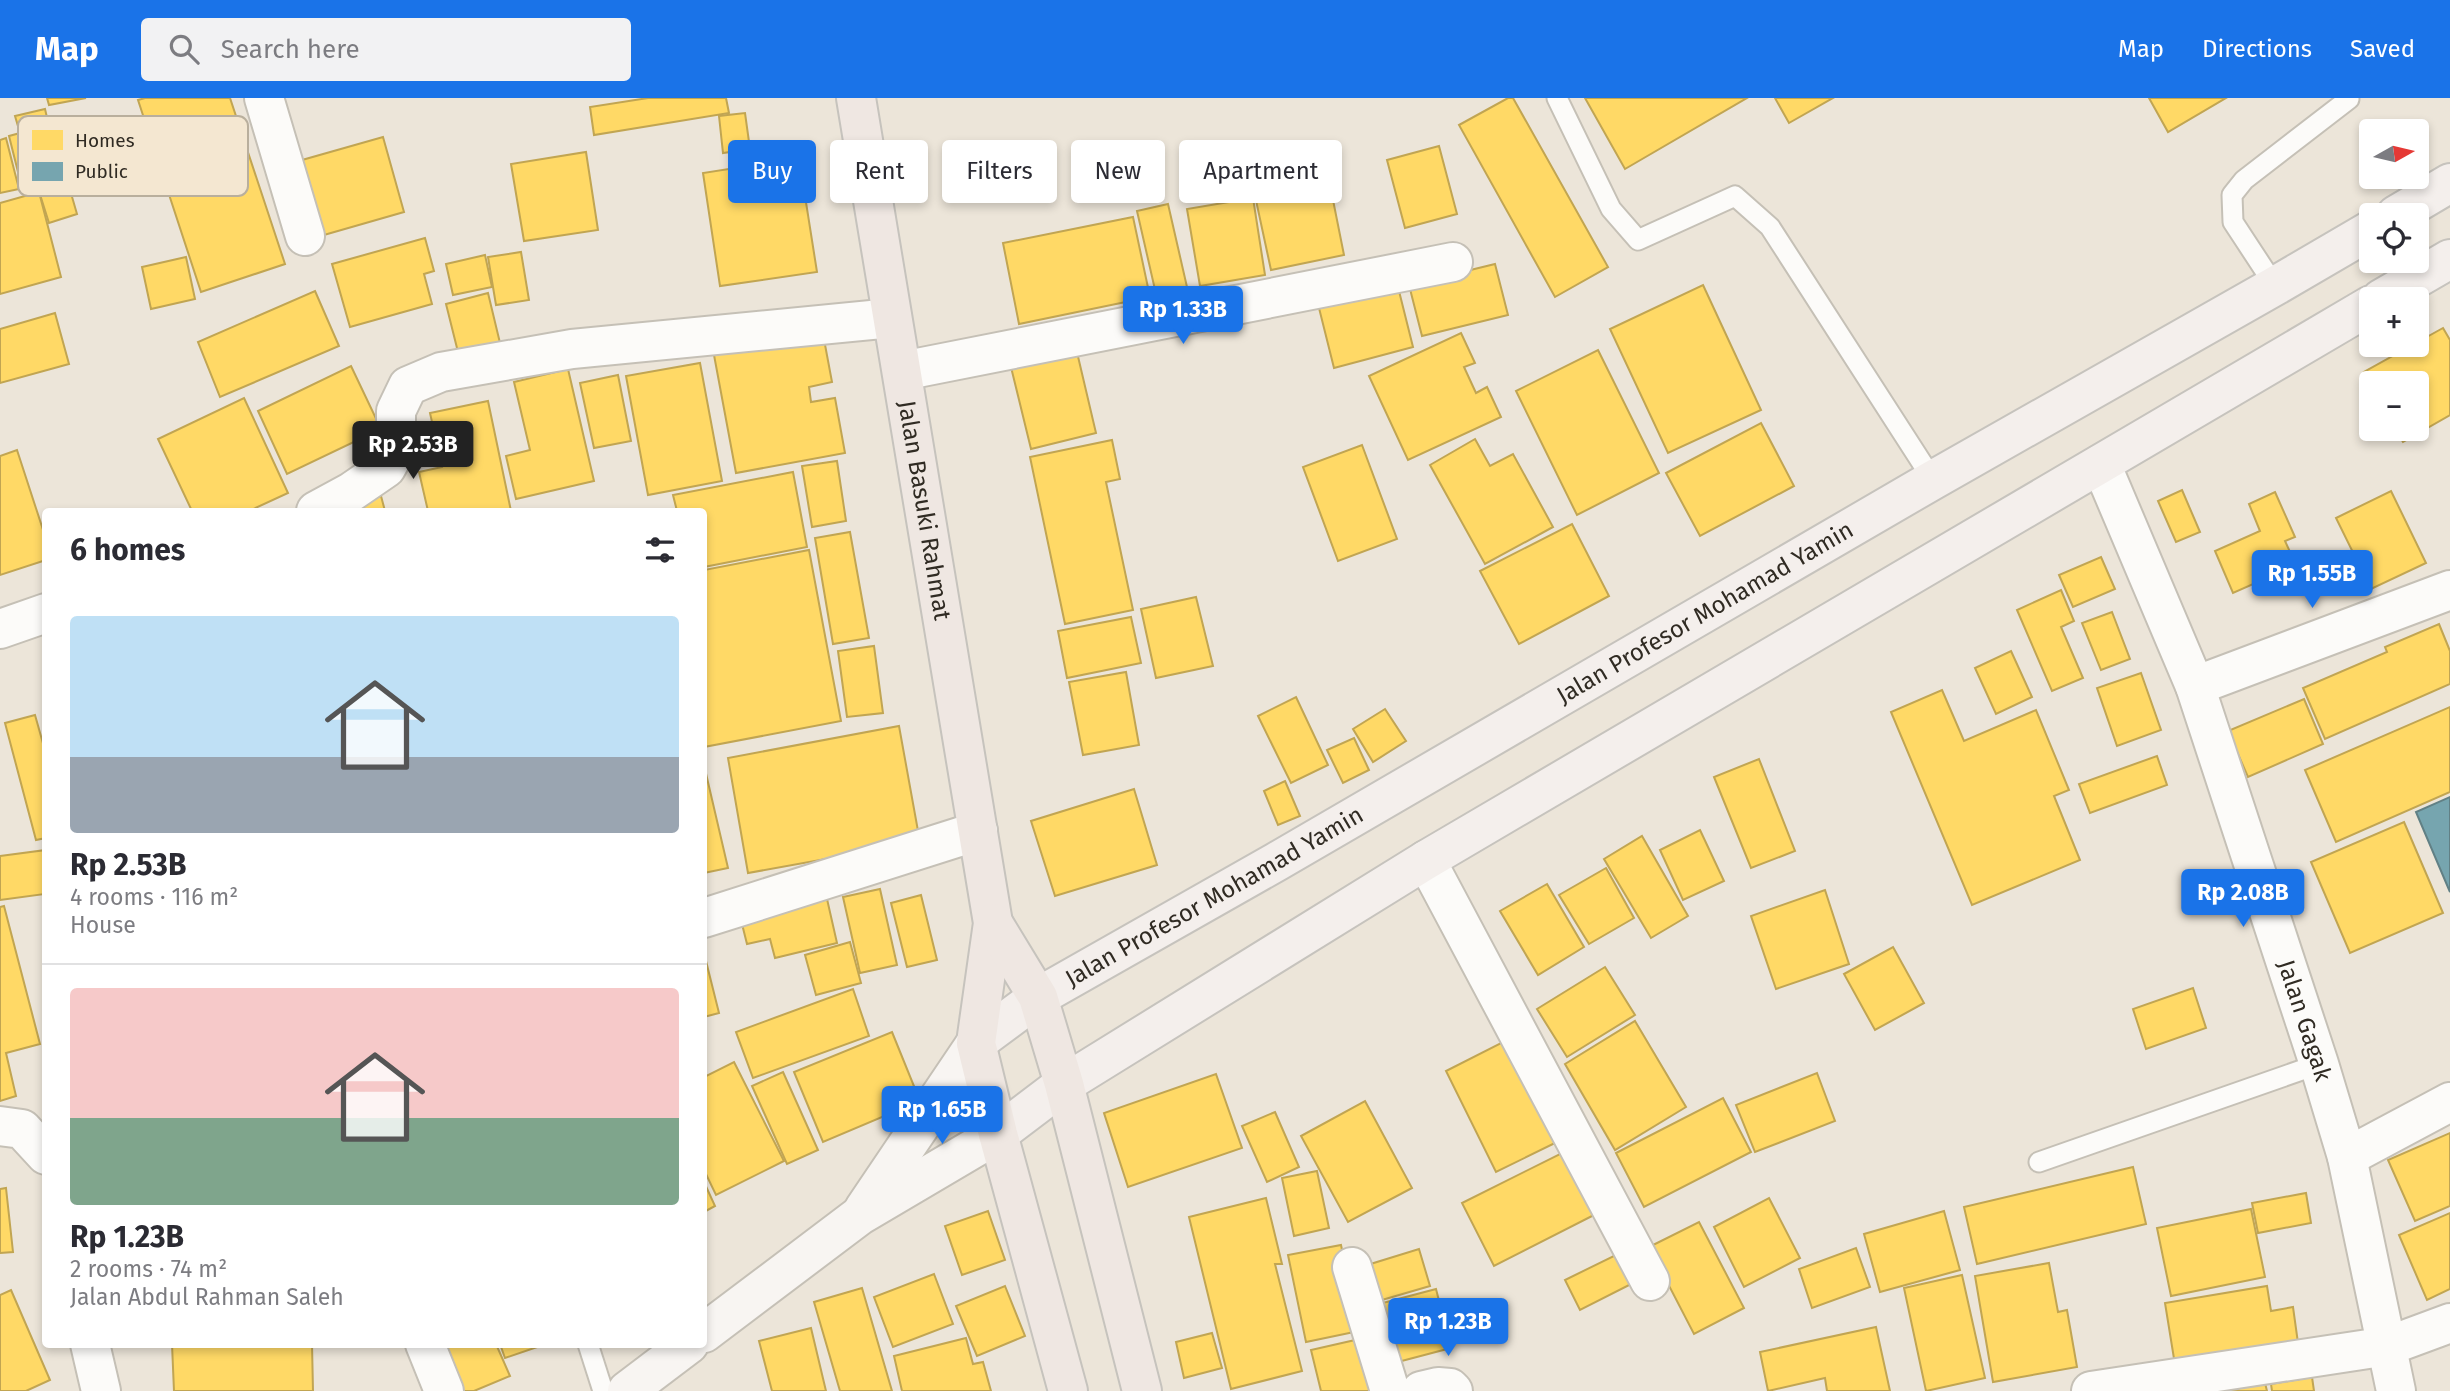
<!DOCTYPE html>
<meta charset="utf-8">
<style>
:root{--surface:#fff;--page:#f2f2f3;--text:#2b2b33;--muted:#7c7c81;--line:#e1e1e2;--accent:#1a73e8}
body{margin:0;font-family:"Fira Sans",sans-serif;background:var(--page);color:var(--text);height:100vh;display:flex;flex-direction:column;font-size:26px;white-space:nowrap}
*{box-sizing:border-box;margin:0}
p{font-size:23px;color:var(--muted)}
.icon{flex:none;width:38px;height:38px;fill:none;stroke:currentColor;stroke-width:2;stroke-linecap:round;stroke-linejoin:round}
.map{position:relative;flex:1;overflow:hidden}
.details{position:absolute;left:42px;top:410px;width:665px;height:840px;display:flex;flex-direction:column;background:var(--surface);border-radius:7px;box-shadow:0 4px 10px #0003}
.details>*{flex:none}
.banner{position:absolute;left:728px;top:42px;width:665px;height:63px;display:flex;gap:14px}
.needle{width:46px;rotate:82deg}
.buttons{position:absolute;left:2359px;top:21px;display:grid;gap:14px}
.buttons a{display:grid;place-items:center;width:70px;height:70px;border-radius:7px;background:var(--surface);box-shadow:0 4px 10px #0003;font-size:35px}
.price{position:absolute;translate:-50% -60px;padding:0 16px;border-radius:7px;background:var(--accent);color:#fff;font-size:23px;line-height:46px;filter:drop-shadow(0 2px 4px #0008)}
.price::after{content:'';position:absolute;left:50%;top:42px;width:21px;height:16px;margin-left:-10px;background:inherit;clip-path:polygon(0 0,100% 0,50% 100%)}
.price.selected{background:#222;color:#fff}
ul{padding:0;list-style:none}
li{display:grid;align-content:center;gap:14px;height:371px;padding:0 28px}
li+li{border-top:2px solid var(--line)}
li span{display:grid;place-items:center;height:217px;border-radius:7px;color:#555}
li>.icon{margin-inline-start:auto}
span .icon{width:126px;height:126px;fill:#fffc;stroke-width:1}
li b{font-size:30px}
h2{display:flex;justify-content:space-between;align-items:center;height:84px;padding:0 28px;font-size:30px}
.pill{padding:0 24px;border-radius:7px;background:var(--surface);box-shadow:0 4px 10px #0003;font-size:24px;line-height:63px}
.pill.selected{background:var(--accent);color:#fff}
header{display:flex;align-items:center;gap:42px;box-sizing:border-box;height:98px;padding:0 35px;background:var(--accent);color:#fff}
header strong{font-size:33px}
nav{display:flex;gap:38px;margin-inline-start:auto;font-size:24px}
.search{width:490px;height:63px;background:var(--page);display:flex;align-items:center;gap:18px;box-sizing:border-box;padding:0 24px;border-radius:7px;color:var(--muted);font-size:26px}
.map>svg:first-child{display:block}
</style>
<header>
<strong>Map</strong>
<div class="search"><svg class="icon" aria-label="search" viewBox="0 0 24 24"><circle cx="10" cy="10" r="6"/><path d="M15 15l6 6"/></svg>Search here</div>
<nav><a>Map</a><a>Directions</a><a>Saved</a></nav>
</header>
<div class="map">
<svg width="2450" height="1293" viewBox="0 0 2450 1293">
<rect width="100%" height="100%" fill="#ece5d9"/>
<g fill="#ffd966" stroke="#c1a552" stroke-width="2">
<path d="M47,0H86L49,7Z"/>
<path d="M145,0H230L285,166L201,194L138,2Z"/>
<path d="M648,0H726L729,15L594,37L590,9Z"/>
<path d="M1508,0H1513L1608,169L1555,199L1459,27Z"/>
<path d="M1585,0H1747L1625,71Z"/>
<path d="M1775,0H1833L1789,25Z"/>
<path d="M2149,0H2226L2168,34Z"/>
<path d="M45,11L49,28H54L64,71L20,82L9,38L20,35L15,18Z"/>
<path d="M745,15L750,51L723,55L719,18Z"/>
<path d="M383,39L404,114L317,139L295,64Z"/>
<path d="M6,40L19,91L0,95V42Z"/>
<path d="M1439,48L1457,116L1405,130L1387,62Z"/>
<path d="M586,54L598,132L524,143L511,66Z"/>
<path d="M799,60L817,174L720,188L703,75Z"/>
<path d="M1328,77L1344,157L1271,172L1254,93Z"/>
<path d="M66,78L77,116L49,125L37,87Z"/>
<path d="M39,94L61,179L0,196V105Z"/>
<path d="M1253,100L1265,177L1200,188L1187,111Z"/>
<path d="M1168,106L1187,189L1156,196L1137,113Z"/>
<path d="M1133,119L1150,199L1019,226L1003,145Z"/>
<path d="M425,140L434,173L424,176L432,206L350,229L332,166Z"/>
<path d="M521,154L529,202L496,207L488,159Z"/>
<path d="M485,157L492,189L453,197L446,166Z"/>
<path d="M186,159L195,201L151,211L142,169Z"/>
<path d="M1495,166L1508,217L1422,238L1409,187Z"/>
<path d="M1397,185L1413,249L1334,270L1318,206Z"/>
<path d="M1703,187L1761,312L1668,355L1610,231Z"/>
<path d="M315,193L339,248L220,299L198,244Z"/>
<path d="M488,195L500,245L458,254L446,206Z"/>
<path d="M55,215L69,266L0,285V231Z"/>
<path d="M2443,230L2450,242V317L2403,344L2395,331H2417V285L2371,287L2364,274Z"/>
<path d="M1461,235L1475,265L1464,269L1476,295L1487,289L1501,319L1408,362L1369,278Z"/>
<path d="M823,236L832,284L809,289L811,304L835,300L845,355L736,375L714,257Z"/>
<path d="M1076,250L1096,335L1031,351L1010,265Z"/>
<path d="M1598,252L1659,375L1577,417L1516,293Z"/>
<path d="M700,265L722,383L648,397L626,278Z"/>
<path d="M351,268L381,331L287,376L258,313Z"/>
<path d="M568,271L594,383L516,401L506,358L530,352L514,284Z"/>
<path d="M618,277L631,343L594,350L580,285Z"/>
<path d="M244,300L288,395L249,413H192L158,341Z"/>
<path d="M488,303L511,413H428L419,374L442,369L430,315Z"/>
<path d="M1761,325L1794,388L1700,438L1666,375Z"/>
<path d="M1475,341L1490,368L1513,356L1553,429L1485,466L1430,367Z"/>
<path d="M1112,342L1120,381L1106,384L1133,512L1065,526L1030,359Z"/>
<path d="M1362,347L1397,441L1338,463L1303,369Z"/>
<path d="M17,352L46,441V462L0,477V358Z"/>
<path d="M837,363L846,423L812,429L802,368Z"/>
<path d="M793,374L807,449L704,469V413H677L673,397Z"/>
<path d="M2182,392L2200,434L2176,444L2158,403Z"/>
<path d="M2391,393L2426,465L2371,491L2336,420Z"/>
<path d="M2275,394L2295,439L2285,443L2296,467L2233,495L2215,453L2260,433L2249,406Z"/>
<path d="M381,398L385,413H326V412Z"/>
<path d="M1572,426L1609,498L1519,546L1480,473Z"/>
<path d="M850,434L869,540L833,546L815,440Z"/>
<path d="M809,452L841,623L704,649V472Z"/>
<path d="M2101,459L2115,491L2073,509L2059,477Z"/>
<path d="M2061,492L2074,523L2061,529L2083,580L2052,593L2017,512Z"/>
<path d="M1196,499L1213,568L1156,580L1141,511Z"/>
<path d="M2112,514L2130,561L2101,572L2082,525Z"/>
<path d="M1131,519L1141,565L1067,580L1058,533Z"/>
<path d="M2439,526L2450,553V586L2325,641L2303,590L2387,554L2385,549Z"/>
<path d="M874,548L883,615L847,619L838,553Z"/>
<path d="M2011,553L2032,599L1996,616L1975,570Z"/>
<path d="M1126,574L1139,647L1083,657L1069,584Z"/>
<path d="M2141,575L2161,632L2117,648L2097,590Z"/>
<path d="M1942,592L1964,643L2036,612L2069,692L2054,698L2080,762L1972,807L1891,614Z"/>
<path d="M1296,599L1328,667L1291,685L1258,618Z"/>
<path d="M2304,601L2323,646L2248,679L2228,633Z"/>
<path d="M2450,609V694L2336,744L2305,672Z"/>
<path d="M1385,611L1406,643L1373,664L1353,631Z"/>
<path d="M35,617L46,656V740L36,742L5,625Z"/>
<path d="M899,628L920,744L748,775L728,660Z"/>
<path d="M1354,640L1369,672L1343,685L1327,652Z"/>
<path d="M2157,658L2167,687L2090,715L2079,686Z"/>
<path d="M1759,661L1795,753L1751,770L1714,679Z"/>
<path d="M704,667L728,770L704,775Z"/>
<path d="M1285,683L1300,718L1278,727L1264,693Z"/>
<path d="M1134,691L1157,767L1055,798L1031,723Z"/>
<path d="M2404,724L2443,815L2350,855L2311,764Z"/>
<path d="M1700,732L1724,783L1683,802L1660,752Z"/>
<path d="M1642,738L1688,818L1651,840L1604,761Z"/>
<path d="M46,752V808L44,796L0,802V758Z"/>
<path d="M1606,770L1634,820L1589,846L1559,797Z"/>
<path d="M1547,786L1584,849L1538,877L1500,813Z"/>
<path d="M880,791L897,867L860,875L843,799Z"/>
<path d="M1825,792L1849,866L1776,891L1751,818Z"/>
<path d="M921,797L937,862L907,869L891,805Z"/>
<path d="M827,801L837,845L775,860L770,841L747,846L741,822Z"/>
<path d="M4,808L40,946L6,955L16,998L0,1003V809Z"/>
<path d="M850,844L861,885L816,897L805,857Z"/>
<path d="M1893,849L1924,905L1875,932L1844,876Z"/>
<path d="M704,855L719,915L704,919Z"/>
<path d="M1605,869L1635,917L1567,959L1537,911Z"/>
<path d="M2193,890L2206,930L2146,951L2133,911Z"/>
<path d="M853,891L869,938L753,980L736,934Z"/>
<path d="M1635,923L1686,1009L1615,1052L1565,966Z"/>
<path d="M892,934L920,1003L823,1044L794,974Z"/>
<path d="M1505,943L1555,1045L1496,1074L1446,973Z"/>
<path d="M734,964L784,1063L716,1097L704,1072V979Z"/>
<path d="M783,974L818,1052L787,1066L752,988Z"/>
<path d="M1817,975L1835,1023L1755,1054L1736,1007Z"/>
<path d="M1216,976L1242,1050L1128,1089L1104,1015Z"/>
<path d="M1723,1000L1751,1054L1644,1109L1616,1055Z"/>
<path d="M1365,1003L1412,1090L1348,1124L1301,1038Z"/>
<path d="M1275,1014L1299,1069L1267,1084L1242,1028Z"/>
<path d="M2450,1035V1108L2415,1123L2388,1062Z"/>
<path d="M1564,1054L1596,1116L1494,1168L1462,1105Z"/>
<path d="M2133,1069L2146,1126L1977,1166L1964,1109Z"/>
<path d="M1317,1073L1329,1130L1294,1138L1282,1080Z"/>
<path d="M704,1084L715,1108L704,1114Z"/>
<path d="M6,1090L13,1154L0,1155V1091Z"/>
<path d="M2306,1095L2311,1125L2258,1135L2252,1105Z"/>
<path d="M1266,1100L1282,1166H1275L1302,1273L1231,1291L1189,1119Z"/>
<path d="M1769,1100L1800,1160L1744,1189L1714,1129Z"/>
<path d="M2251,1111L2265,1179L2171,1198L2157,1130Z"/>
<path d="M988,1113L1005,1162L962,1177L945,1128Z"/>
<path d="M1944,1113L1960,1172L1880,1194L1864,1136Z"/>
<path d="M2450,1115V1191L2427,1202L2399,1137Z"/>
<path d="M1699,1124L1744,1210L1694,1236L1649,1149Z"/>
<path d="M1341,1147L1359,1233L1306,1244L1288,1157Z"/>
<path d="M1856,1150L1870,1189L1812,1210L1799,1171Z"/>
<path d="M1419,1151L1430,1188L1375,1204L1364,1168Z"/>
<path d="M1626,1152L1641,1181L1580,1212L1565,1182Z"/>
<path d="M2049,1165L2058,1214L2067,1212L2077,1269L1993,1284L1975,1178Z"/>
<path d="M934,1176L953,1226L893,1249L874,1199Z"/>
<path d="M1962,1177L1985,1280L1926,1293L1904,1190Z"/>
<path d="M1005,1188L1025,1238L977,1258L956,1208Z"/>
<path d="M2267,1188L2271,1213L2293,1209L2298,1245L2176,1273L2165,1205Z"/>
<path d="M862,1190L892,1293H840L814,1204Z"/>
<path d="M1436,1191L1451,1250L1394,1265L1379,1206Z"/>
<path d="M11,1192L50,1282L26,1293H0V1197Z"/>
<path d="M1876,1229L1890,1293H1827L1825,1280L1768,1293L1760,1254Z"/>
<path d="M811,1230L826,1293H772L759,1243Z"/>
<path d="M1212,1235L1222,1270L1184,1280L1176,1244Z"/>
<path d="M966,1240L973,1266L983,1264L991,1293H902L894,1258Z"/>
<path d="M1364,1240L1377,1293H1321L1311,1252Z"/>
<path d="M172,1246H312L313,1293H174Z"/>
<path d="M429,1246H496L510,1278L474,1293H449Z"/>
<path d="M500,1246H546L505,1260Z"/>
<path d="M2312,1279L2314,1293H2272L2271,1286Z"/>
<path d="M2265,1285L2267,1293H2226Z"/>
</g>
<path fill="#76a5af" stroke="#618085" stroke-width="2" d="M2450,699V794L2416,714Z"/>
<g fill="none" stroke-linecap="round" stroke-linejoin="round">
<g stroke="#c5c0b6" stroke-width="23">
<g id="lane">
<path d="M1557,0L1611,111L1638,142L1735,98L1770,129L1933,382"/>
<path d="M2275,188L2233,124L2232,97L2244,82L2349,1"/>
<path d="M2039,1064L2319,966"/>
<path d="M588,1246L603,1293"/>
</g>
</g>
<g stroke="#c5c0b6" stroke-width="42">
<g id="street">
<path d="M264,0L305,138"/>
<path d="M902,273L1453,164"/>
<path id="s1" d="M2101,366L2195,588L2319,966L2347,1059L2396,1293"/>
<path d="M316,413L351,394L386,370L396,352V313L408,288L441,274L572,251L892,220"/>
<path d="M0,531L46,515"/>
<path d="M2195,588L2450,492"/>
<path d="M1426,762L1650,1183"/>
<path d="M704,820L978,733"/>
<path d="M0,1028L22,1031L46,1057"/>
<path d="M2347,1059L2450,1004"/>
<path d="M1352,1169L1390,1293"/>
<path d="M90,1246L101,1293"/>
<path d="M425,1246L444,1293"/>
<path d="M1421,1293L1438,1289L1450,1290L1453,1293"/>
<path d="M2091,1293L2388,1248L2450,1225"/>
</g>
</g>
<g stroke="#c5c0b6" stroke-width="42">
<g id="secondary">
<path d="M864,1111L976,945"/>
<path d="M704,1235L859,1118L998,1036"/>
<path d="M627,1293L689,1246"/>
</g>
</g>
<g stroke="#c6c3bd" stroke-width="42">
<g id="primary">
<path d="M2396,117L2450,85"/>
<path d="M2381,201L2450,161"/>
<path id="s2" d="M976,945L1038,899L1276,764L1933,382L2275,188L2371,132"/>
<path d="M998,1036L1064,986L1426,762L2371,207"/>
</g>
</g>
<g stroke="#c6c3bd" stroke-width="42">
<g id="highway">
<path id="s3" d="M856,0L993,825L976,945L998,1036L1068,1293"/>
<path d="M993,825L1038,899L1064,986L1142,1293"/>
</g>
</g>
<use href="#lane" stroke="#fcfbf9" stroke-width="19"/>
<use href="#street" stroke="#fcfbf9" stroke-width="38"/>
<use href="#secondary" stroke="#f8f5f2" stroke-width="38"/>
<use href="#primary" stroke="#f4efec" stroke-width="38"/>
<use href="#highway" stroke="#efe7e2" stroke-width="38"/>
</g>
<g text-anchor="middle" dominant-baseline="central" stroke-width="7" stroke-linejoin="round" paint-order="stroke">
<g font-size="24" fill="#302b23" stroke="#f4e7d1">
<text stroke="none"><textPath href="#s3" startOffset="418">Jalan Basuki Rahmat</textPath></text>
<text stroke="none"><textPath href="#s2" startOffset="847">Jalan Profesor Mohamad Yamin</textPath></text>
<text stroke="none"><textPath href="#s2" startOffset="280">Jalan Profesor Mohamad Yamin</textPath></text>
<text stroke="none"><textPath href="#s1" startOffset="593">Jalan Gagak</textPath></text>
</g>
</g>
<rect x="18" y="18" width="230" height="80" rx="10" fill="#f4e7d1" stroke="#b9af9d" stroke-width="2"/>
<rect x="32" y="32" width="31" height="20" fill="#ffd966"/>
<rect x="32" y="64" width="31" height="19" fill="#76a5af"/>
<g font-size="19" fill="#302b23">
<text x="75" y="49">Homes</text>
<text x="75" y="80">Public</text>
</g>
</svg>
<div class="buttons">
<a><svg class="needle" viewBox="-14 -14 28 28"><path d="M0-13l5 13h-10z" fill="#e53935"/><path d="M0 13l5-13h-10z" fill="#7c7c81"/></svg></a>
<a><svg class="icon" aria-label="locate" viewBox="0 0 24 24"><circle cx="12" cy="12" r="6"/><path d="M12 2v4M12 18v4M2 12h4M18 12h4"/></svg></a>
<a>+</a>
<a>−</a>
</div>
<b class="price" style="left:1183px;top:248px">Rp 1.33B</b>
<b class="price selected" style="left:413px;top:383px">Rp 2.53B</b>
<b class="price" style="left:2312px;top:512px">Rp 1.55B</b>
<b class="price" style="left:2243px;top:831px">Rp 2.08B</b>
<b class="price" style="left:942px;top:1048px">Rp 1.65B</b>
<b class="price" style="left:1448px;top:1260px">Rp 1.23B</b>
<div class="banner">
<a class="pill selected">Buy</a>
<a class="pill">Rent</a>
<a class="pill">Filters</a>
<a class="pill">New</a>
<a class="pill">Apartment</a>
</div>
<section class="details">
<h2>6 homes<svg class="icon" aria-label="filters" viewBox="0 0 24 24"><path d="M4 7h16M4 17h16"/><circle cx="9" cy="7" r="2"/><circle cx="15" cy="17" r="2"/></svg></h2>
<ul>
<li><span style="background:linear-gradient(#bfe0f5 65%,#9aa5b1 0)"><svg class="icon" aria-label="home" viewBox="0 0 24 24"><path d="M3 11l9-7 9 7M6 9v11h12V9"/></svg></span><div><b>Rp 2.53B</b><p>4 rooms · 116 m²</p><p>House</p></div></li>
<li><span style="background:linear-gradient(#f6c9c9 60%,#7fa58c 0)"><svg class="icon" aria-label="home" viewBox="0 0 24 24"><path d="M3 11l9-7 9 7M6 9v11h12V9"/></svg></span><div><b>Rp 1.23B</b><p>2 rooms · 74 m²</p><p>Jalan Abdul Rahman Saleh</p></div></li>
</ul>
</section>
</div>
